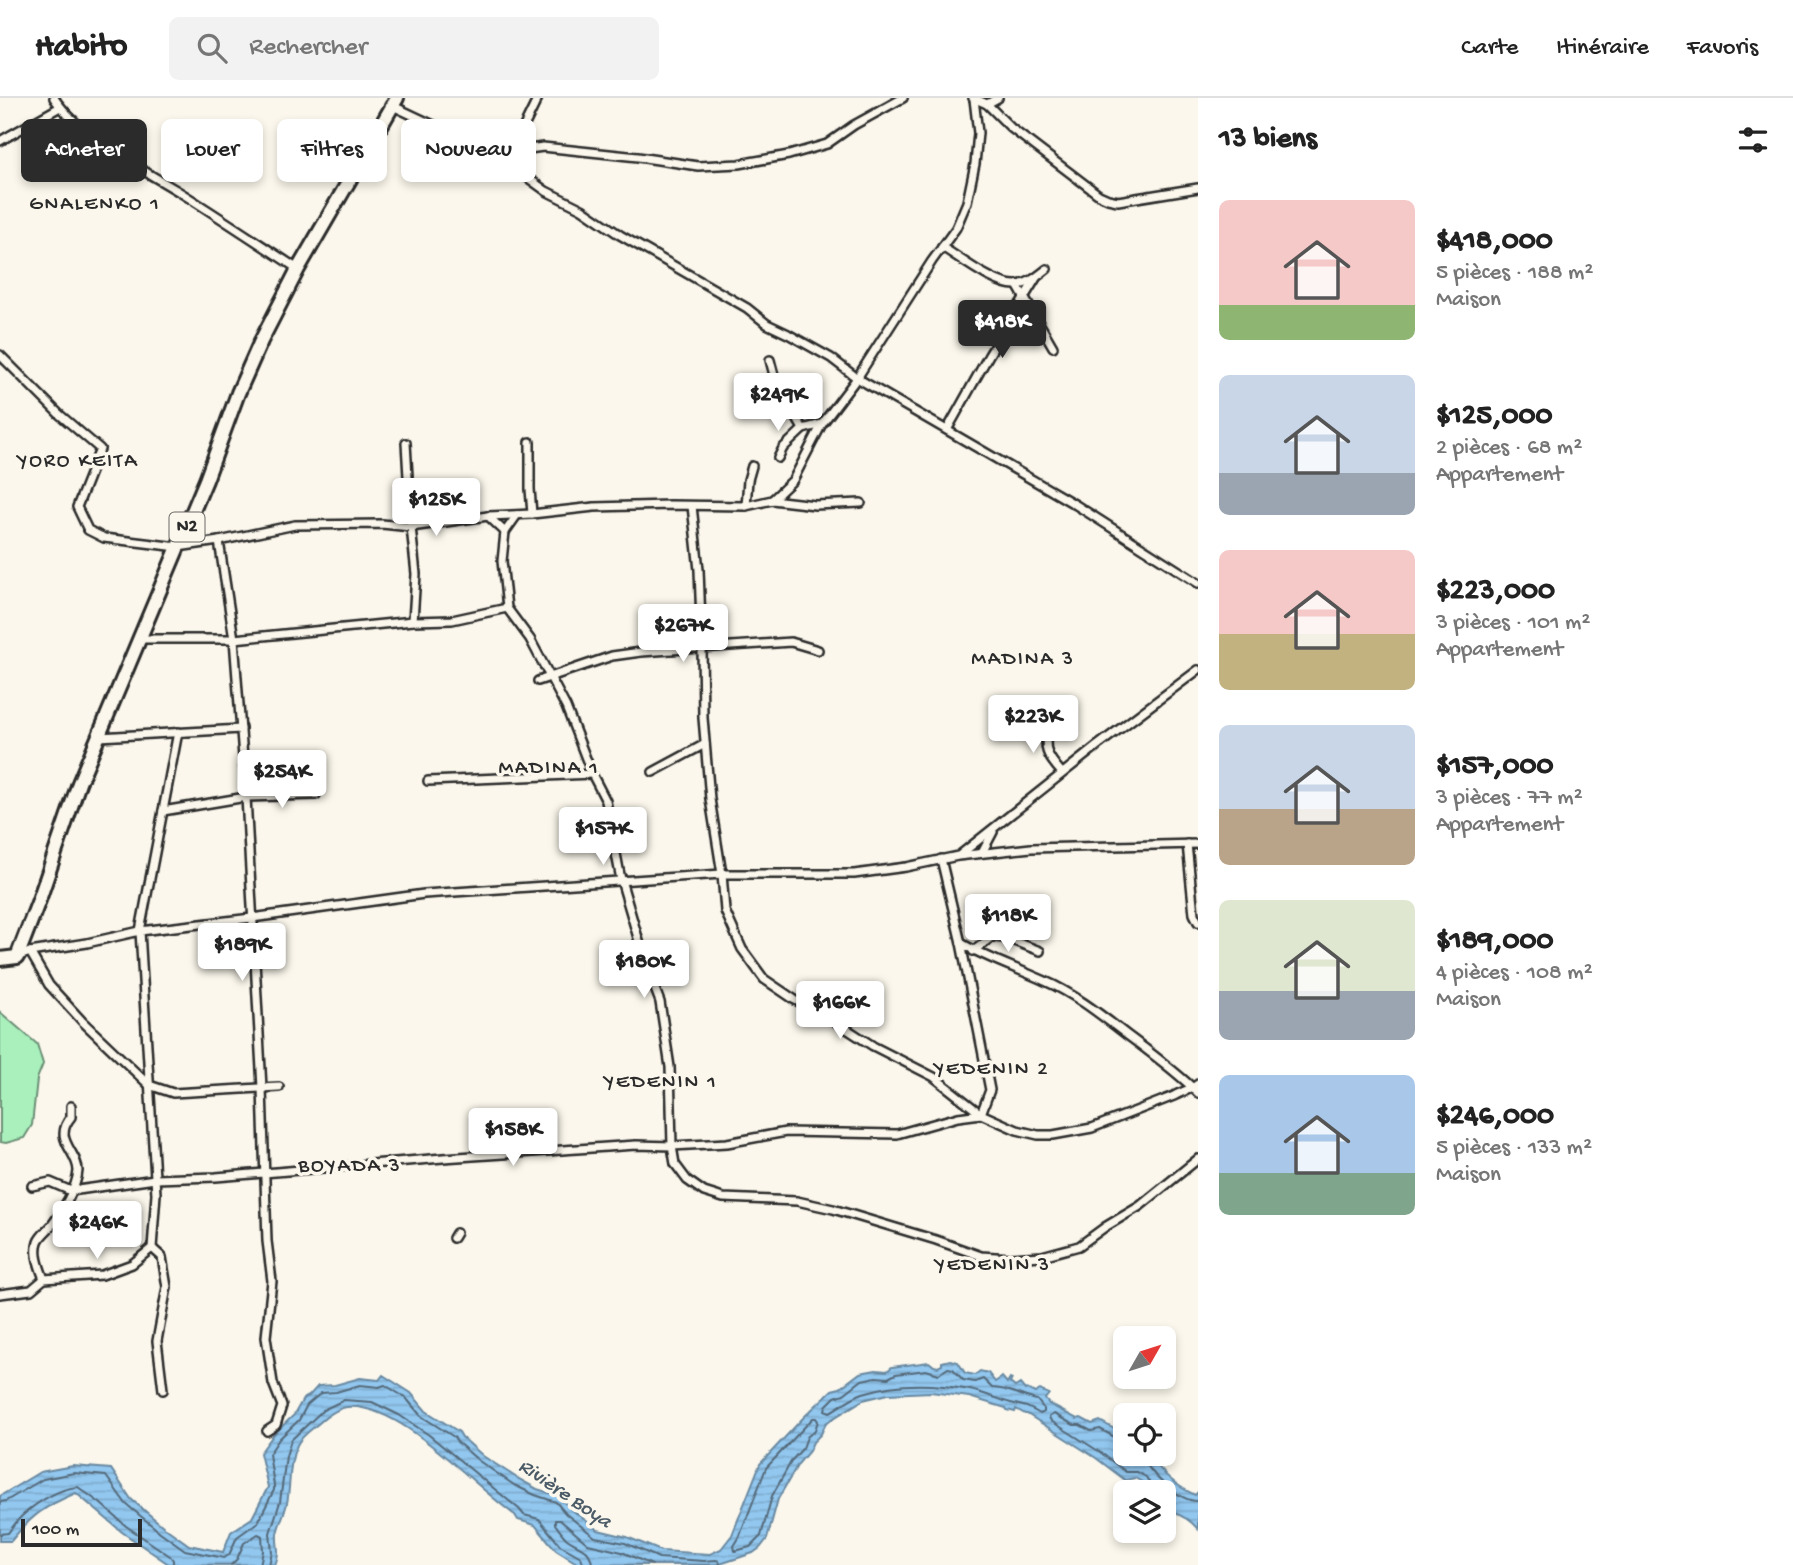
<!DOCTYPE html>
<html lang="fr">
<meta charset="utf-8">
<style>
:root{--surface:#fff;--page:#f2f2f2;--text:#222;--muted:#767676;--line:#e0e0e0;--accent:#2b2b2b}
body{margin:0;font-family:"Gochi Hand",sans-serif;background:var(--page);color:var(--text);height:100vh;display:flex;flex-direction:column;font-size:26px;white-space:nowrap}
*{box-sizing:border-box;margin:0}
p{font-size:23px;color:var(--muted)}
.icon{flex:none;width:38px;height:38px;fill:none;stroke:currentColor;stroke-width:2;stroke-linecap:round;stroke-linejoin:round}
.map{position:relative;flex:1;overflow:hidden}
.panel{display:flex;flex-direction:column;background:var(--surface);width:595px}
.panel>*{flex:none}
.top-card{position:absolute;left:21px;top:21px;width:665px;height:63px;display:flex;gap:14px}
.needle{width:46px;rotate:51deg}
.fabs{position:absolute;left:1113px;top:1228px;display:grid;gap:14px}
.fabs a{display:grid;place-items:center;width:63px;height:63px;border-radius:10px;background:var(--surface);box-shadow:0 4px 10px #0003;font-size:35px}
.scale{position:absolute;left:21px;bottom:18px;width:121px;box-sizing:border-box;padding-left:7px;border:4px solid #2b2b2b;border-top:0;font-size:19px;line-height:24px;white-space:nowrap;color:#2b2b2b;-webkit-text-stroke:5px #fbf7ec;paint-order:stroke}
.price{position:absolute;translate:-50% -60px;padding:0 16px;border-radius:7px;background:#fff;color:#222;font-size:23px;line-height:46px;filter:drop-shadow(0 2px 4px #0008)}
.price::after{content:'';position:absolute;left:50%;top:42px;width:21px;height:16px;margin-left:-10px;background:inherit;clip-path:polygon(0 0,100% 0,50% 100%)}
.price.active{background:var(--accent);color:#fff}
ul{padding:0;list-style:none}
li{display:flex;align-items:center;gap:21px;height:175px;padding:0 21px}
li span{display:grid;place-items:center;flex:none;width:196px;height:140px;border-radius:10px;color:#555}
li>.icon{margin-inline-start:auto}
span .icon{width:84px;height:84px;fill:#fffc;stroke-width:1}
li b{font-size:30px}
h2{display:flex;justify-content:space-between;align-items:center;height:84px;padding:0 21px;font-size:30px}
.pill{padding:0 24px;border-radius:10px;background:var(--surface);box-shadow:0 4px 10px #0003;font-size:24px;line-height:63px}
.pill.active{background:var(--accent);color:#fff}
header{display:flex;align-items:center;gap:42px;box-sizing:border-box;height:98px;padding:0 35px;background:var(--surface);border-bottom:2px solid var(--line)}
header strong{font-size:33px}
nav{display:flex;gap:38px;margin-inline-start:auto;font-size:24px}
.search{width:490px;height:63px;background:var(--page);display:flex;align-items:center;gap:18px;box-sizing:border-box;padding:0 24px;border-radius:10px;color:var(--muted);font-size:26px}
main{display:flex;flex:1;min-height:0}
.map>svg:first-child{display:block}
</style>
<header>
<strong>Habito</strong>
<div class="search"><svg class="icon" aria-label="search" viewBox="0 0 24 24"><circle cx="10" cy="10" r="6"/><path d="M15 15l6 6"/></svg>Rechercher</div>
<nav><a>Carte</a><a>Itinéraire</a><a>Favoris</a></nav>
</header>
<main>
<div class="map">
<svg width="1198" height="1467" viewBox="0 0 1198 1467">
<defs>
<pattern id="water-rules" width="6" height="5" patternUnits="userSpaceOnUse" patternTransform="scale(1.75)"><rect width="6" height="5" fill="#92c7ef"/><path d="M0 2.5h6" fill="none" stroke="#7eabcd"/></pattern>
</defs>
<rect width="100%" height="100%" fill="#fbf7ec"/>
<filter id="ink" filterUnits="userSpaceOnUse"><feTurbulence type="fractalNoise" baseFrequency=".0143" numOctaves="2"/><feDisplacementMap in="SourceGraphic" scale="14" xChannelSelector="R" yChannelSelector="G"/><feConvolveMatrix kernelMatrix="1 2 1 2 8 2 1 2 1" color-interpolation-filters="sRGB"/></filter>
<g filter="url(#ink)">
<path fill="#a9f0bc" stroke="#6a8e74" stroke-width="2" d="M0,914L37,946L43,966L37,981L32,1027L24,1040L6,1045L0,1044Z"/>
<path fill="url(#water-rules)" stroke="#6989a1" stroke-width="2" d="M950,1262L958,1264L965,1275L975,1277L980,1273L988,1275L995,1284L1002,1279L1007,1285L1010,1280L1012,1281L1010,1285L1015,1289L1020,1286L1025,1292L1027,1291L1035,1295L1040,1292L1049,1296L1045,1301L1049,1306L1077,1321L1081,1320L1092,1326L1100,1323L1125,1337V1356H1148C1162,1375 1174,1387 1195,1397L1198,1394V1431C1185,1417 1179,1418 1164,1409V1395H1143L1142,1384L1135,1380L1125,1382L1096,1360L1027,1316H1025L1016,1311L1015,1314L1007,1312L1006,1310L969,1299L931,1294L888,1296L863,1302L826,1325L821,1336L813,1344L809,1353L798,1366L778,1401L767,1441L760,1450L753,1455L717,1467H580L556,1452L535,1427L518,1422L515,1417C472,1387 401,1305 347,1309C337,1310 327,1318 319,1325C312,1331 301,1338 297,1347C288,1365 291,1386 287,1405C285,1415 279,1425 277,1436C276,1449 281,1452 275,1467H170L122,1434L76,1395C45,1408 32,1417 11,1443H0V1398L40,1374L73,1368L111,1371L131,1401L164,1429L189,1447L223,1454L231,1434L252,1420L268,1389L260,1355L274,1336L294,1317L303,1301L309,1298L318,1288L335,1287L360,1280L379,1282L383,1277L411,1295L426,1313L459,1334L462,1339L483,1358L517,1380L537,1391L560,1398L571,1411L598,1432L627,1439L661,1453L710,1456L721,1451L732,1437L760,1366L803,1320L832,1292L840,1290L860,1275L876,1272L887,1273L892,1269L929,1264L934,1268L938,1269L942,1267V1264Z"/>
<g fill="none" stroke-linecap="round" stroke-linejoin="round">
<g stroke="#546979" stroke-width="2">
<path d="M948,1270L953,1271L963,1282L975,1284L983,1281L992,1290C1008,1290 1022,1299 1037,1302L1044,1311V1314L1040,1316C1027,1308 1024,1308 1011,1305C997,1301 984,1295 970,1292C935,1285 897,1284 863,1295C851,1299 841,1308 830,1314L825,1312L826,1308L835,1299L844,1296L862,1282L876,1279L888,1280L896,1276L926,1272L939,1276Z"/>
<path d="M813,1320H816L818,1323L815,1332L807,1339L803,1350L792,1362L772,1398L761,1438L750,1449L735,1453L734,1448L739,1440L766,1370Z"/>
<path d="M1125,1343L1120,1342L1100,1331L1091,1333L1080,1327H1074L1054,1316L1049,1319L1051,1323L1100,1354L1126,1374H1137L1146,1379L1149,1384L1150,1395"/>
<path d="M1143,1356C1145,1374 1180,1404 1198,1403"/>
<path d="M0,1404L6,1403L43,1381L74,1375L106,1378L126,1406L160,1434L185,1452L224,1460L229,1457L237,1439L258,1424L274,1392V1387L269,1356L279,1341L299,1322L307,1307L321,1295L336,1294L360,1287L379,1289L385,1287L406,1300L421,1318L454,1339L457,1344L479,1363L514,1387L535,1397L556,1404L566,1416L595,1439L625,1445L659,1460L704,1463L716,1462L719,1463L720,1467"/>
<path d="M0,1436L8,1435C13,1429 17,1422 23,1417C36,1405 59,1390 78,1389L100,1405L126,1428L170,1458L173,1462V1467"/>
<path d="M231,1467L237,1461L244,1445L258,1436L262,1438L263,1453L260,1467"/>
<path d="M269,1467L272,1454L270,1435L280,1404L286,1358L291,1342L323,1312L344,1302L372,1304L399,1317L429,1337L519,1411L524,1417L539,1421L560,1447L581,1459L584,1467"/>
<path d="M592,1467C591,1449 577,1449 566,1440C562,1436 558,1430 555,1426V1422H560L588,1446L622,1454L652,1467"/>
</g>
<g stroke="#2b2b2b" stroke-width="12">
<g id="minor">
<path d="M54,0C82,41 144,72 186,98C224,122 261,147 298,171"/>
<path d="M973,0L987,6L1011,30L1099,97L1108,101L1118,103L1198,90"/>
<path d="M987,6L998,0"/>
<path d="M393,8L495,56L546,93L582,111L620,137L747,210L767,226L788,236L831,260L857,280L1076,407L1198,485"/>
<path d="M0,43L60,9"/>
<path d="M512,53L538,0"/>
<path d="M477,61L495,56L543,49L638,59L698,68L739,66L789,57L827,46L854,27L903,0"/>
<path d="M942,149C960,160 997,189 1017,187C1029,186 1038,178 1047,171"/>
<path d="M1017,187L1053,249"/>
<path d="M0,257L59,316L100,351L77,409L88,432L104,440L178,449L219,443L295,427L382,426L411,429L416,476L413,523"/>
<path d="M770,262L776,285L803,331L822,326"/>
<path d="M947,332L989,257L1036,180"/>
<path d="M530,344V391L532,416"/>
<path d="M406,345L411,429L488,418L505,434L502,463L507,510"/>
<path d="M778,360L783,350L803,331"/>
<path d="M772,402L793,382L822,326L857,280L932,163L956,130L967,104L975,66L978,35L974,1"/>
<path d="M692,408L699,472L702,550L703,620L710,701L722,776L725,813L742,851L764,881L795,902L833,922L873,948L934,979L981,1016L1017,1032L1038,1037H1053L1092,1030L1174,998C1182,993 1191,992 1198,986"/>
<path d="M746,408L748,382L752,368"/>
<path d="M488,418L532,416L594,409L670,407L746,408L772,402L815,407L861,405"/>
<path d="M505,434L517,417"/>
<path d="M219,443L234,541L246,699L262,990L267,1143L272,1183L266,1239L273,1285L282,1308L276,1327L267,1333"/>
<path d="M140,541H234L413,523L452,522L507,510L530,541L566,609L592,676L606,703L621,782L646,867L660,904L670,969L672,1048L675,1066L687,1082L704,1094L723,1100L797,1103L833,1111L936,1142L981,1158L1010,1160L1042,1158L1079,1148L1105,1129L1140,1108L1198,1061"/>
<path d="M538,583L612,558L641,554L791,544L818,552"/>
<path d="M1047,626C1045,652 1044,655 1062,675"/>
<path d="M99,639L241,631"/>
<path d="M653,674L705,646"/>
<path d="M428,683L592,676"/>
<path d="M163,713L246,699L316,697"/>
<path d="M1187,746L1194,816L1198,824"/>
<path d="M982,755L993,734"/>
<path d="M961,756L1097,648L1198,572"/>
<path d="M961,845C988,861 1017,870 1045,883C1075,896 1101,917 1127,937C1151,955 1177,974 1198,995"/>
<path d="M973,853L992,839L1006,840L1040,853"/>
<path d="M30,854L49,887L83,924L149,987L173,995L279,989"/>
<path d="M17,859L30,854L87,845L140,833L252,820L424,796L722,776H854L906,769L958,758L1031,750L1198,746"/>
<path d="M32,1088L50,1084L71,1093L155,1081L216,1079L443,1060L636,1047L672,1048L727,1045L786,1034L897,1036L958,1019L981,1016L990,992L961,845L941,761"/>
<path d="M453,1140L456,1135"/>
<path d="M152,1150L162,1159L167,1189L157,1243L163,1292"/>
<path d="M44,1181L102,1177L132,1166L152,1150L156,1096L140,833L178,634"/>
<path d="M0,1196L31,1192L44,1181C40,1170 34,1156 38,1144C40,1138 48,1132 52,1127C62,1114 77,1089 78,1073C78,1053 52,1042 71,1019V1008"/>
</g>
</g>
<g stroke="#2b2b2b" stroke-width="18">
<path id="trunk" d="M0,861L17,859L39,802L79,685L206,382L238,295L261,243L298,171L397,0"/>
</g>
<use href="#minor" stroke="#fbf7ec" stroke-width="7"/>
<use href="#trunk" stroke="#fbf7ec" stroke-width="12"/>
</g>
</g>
<g text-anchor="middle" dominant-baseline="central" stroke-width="7" stroke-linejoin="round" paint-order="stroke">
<rect fill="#fbf7ec" stroke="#696865" stroke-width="2" x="169.5" y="414.5" width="35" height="29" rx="5"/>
<g font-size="18" font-weight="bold" fill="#2b2b2b">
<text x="187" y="429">N2</text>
</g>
<g font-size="21" letter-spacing="2" fill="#2b2b2b" stroke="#fbf7ec">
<text x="95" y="107">GNALENKO 1</text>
<text x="78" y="364">YORO KEITA</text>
<text x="1023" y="562">MADINA 3</text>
<text x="549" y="671">MADINA 1</text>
<text x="992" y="972">YEDENIN 2</text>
<text x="661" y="985">YEDENIN 1</text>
<text x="350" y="1069">BOYADA 3</text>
<text x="993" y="1168">YEDENIN 3</text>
</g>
<g font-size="21" font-style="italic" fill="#4a5a66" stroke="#fbf7ec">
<text transform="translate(564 1397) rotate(34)">Rivière Boya</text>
</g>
</g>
</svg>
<div class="fabs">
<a><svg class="needle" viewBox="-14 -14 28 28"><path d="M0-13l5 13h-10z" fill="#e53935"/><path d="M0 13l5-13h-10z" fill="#767676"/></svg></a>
<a><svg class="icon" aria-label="locate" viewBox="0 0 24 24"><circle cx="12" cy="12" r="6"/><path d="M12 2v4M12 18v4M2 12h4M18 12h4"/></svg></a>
<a><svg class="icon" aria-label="layers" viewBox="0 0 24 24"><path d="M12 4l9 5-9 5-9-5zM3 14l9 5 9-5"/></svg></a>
</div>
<div class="scale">100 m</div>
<b class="price active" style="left:1002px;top:262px">$418K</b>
<b class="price" style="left:778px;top:335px">$249K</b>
<b class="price" style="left:436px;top:440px">$125K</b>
<b class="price" style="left:683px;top:566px">$267K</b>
<b class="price" style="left:1033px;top:657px">$223K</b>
<b class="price" style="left:282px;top:712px">$254K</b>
<b class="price" style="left:603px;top:769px">$157K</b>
<b class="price" style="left:1008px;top:856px">$118K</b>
<b class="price" style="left:242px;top:885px">$189K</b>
<b class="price" style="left:644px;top:902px">$180K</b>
<b class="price" style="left:840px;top:943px">$166K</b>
<b class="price" style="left:513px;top:1070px">$158K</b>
<b class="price" style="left:97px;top:1163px">$246K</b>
<div class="top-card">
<a class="pill active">Acheter</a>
<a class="pill">Louer</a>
<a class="pill">Filtres</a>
<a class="pill">Nouveau</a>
</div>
</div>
<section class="panel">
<h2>13 biens<svg class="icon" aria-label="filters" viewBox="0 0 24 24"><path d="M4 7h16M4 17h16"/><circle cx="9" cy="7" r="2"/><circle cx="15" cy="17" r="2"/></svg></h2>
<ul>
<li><span style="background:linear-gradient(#f6c9c9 75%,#8fb573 0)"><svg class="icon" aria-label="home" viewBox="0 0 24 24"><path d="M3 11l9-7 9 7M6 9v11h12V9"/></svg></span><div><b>$418,000</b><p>5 pièces · 188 m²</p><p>Maison</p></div></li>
<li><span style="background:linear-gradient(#c9d6e8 70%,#9aa5b1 0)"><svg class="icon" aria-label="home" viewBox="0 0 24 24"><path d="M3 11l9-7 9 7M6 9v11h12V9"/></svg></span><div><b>$125,000</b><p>2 pièces · 68 m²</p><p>Appartement</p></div></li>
<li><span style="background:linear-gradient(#f6c9c9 60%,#c2b280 0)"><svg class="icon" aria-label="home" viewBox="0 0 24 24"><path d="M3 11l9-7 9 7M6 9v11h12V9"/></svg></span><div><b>$223,000</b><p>3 pièces · 101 m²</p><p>Appartement</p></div></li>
<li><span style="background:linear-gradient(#c9d6e8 60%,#b9a48a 0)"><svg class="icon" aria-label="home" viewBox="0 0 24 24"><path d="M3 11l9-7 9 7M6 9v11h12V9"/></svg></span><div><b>$157,000</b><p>3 pièces · 77 m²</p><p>Appartement</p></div></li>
<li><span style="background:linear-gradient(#dfe7d0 65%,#9aa5b1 0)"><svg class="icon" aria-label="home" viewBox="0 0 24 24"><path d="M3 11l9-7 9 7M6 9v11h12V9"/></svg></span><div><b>$189,000</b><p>4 pièces · 108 m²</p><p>Maison</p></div></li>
<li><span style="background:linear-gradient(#a9c7e8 70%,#7fa58c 0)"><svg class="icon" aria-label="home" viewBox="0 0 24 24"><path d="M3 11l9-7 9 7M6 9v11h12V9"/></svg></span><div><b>$246,000</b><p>5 pièces · 133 m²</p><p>Maison</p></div></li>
</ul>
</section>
</main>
